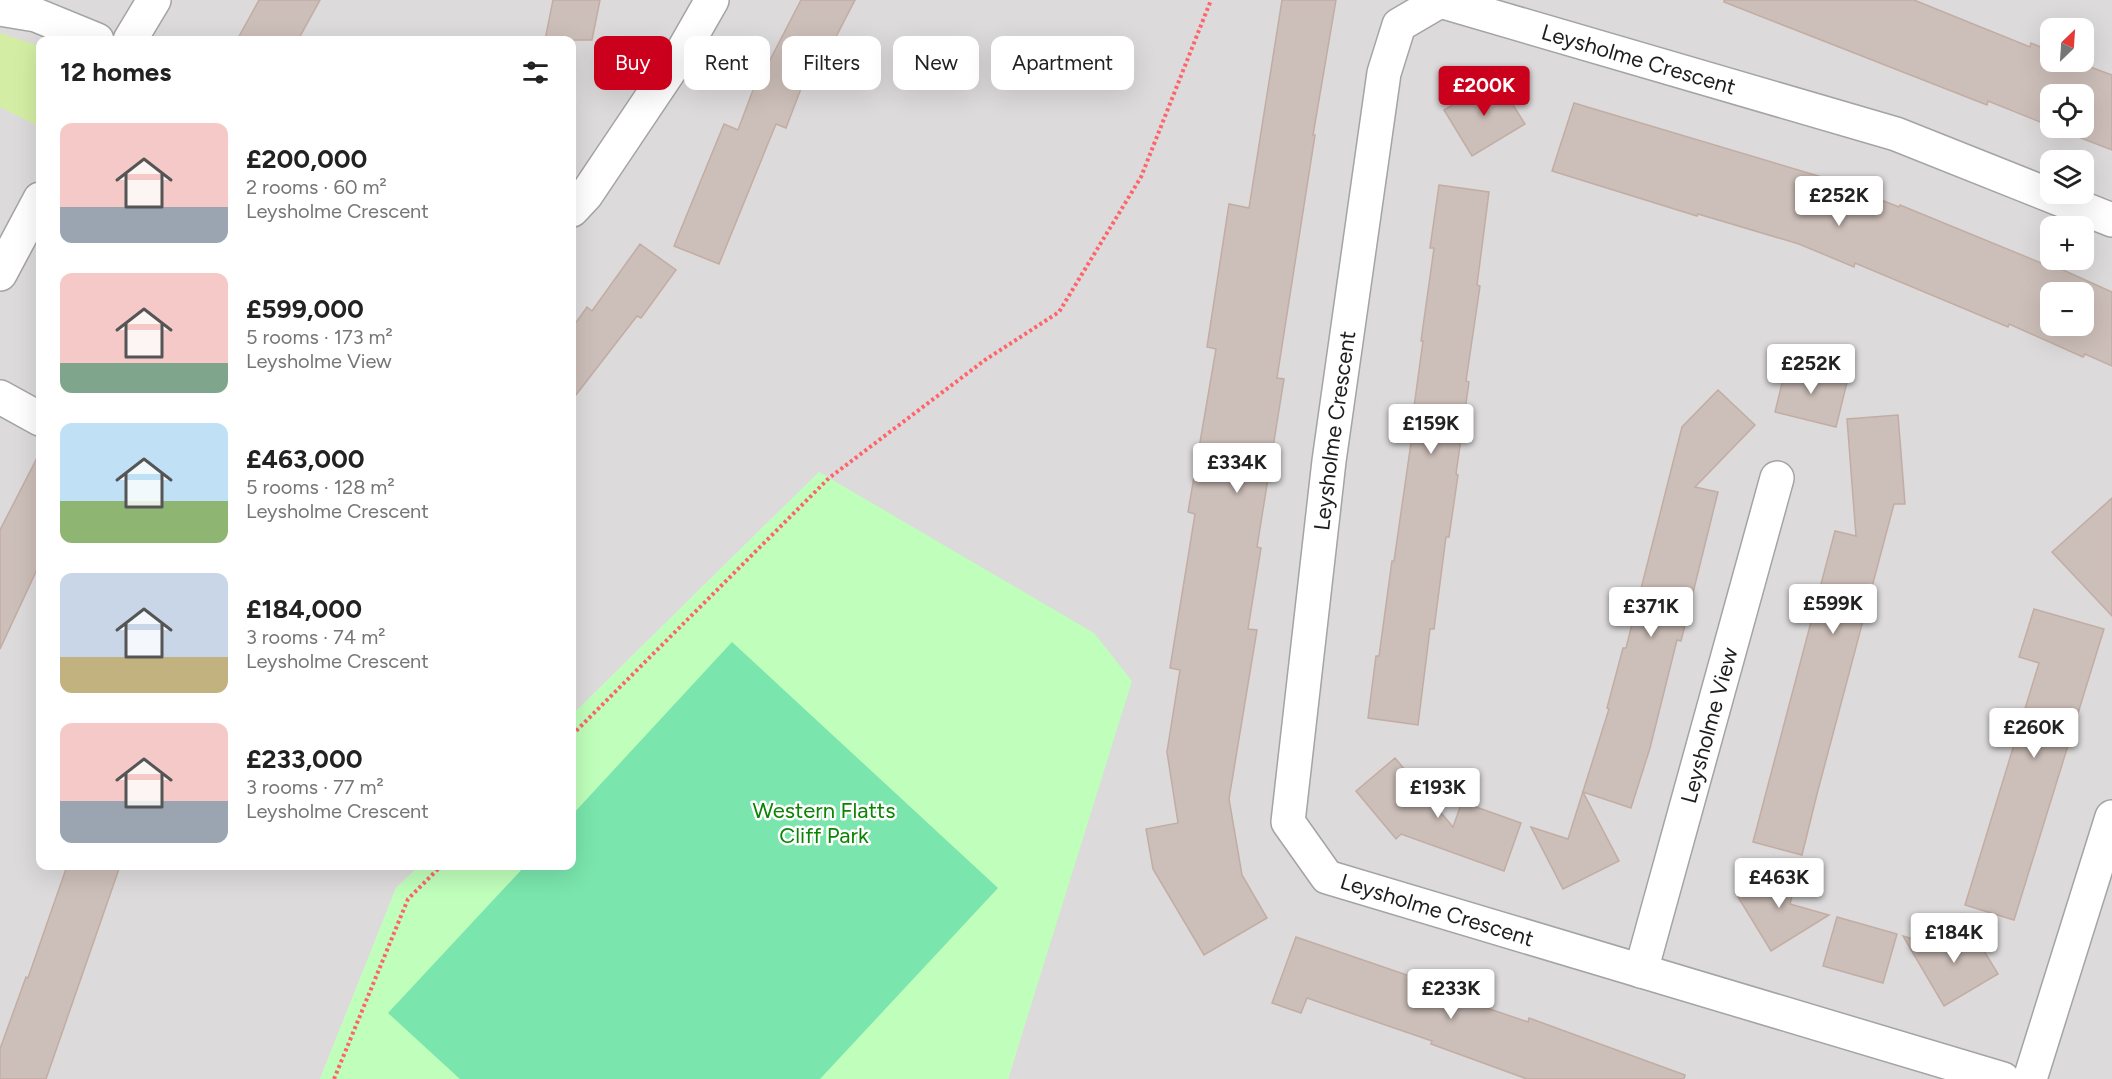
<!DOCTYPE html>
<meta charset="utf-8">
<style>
:root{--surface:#fff;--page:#f2f2f2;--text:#222;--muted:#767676;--accent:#cb001c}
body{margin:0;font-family:Figtree,sans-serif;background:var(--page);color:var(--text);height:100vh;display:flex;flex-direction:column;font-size:22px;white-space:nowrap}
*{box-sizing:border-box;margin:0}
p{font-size:20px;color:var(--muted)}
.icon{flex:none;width:33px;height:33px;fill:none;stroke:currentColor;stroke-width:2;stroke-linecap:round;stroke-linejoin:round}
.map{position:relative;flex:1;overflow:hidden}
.sheet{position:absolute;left:36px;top:36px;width:540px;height:834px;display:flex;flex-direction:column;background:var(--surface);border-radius:12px;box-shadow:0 6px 24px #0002}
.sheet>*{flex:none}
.guide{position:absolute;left:594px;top:36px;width:570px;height:54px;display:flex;gap:12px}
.needle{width:39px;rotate:25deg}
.controls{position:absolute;left:2040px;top:18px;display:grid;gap:12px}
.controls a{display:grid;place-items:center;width:54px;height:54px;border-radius:12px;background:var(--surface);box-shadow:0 6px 24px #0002;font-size:30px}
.price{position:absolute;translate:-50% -51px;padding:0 14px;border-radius:6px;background:#fff;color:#222;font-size:20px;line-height:39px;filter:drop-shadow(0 2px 3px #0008)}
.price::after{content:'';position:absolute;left:50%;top:36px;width:18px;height:14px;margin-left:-9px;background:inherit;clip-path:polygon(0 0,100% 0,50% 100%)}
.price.selected{background:var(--accent);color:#fff}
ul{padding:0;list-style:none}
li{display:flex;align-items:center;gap:18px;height:150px;padding:0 24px}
li span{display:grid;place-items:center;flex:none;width:168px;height:120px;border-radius:12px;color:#555}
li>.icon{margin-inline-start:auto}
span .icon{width:72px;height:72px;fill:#fffc;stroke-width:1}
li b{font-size:26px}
h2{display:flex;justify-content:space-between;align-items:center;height:72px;padding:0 24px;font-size:26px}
.pill{padding:0 21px;border-radius:12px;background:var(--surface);box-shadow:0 6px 24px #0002;font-size:21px;line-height:54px}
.pill.selected{background:var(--accent);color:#fff}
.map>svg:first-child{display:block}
</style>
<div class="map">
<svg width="2112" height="1079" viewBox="0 0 2112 1079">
<rect width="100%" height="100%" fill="#efe9e2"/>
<path fill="#dcdada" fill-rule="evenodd" d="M0,0H2112V1079H1008L1077,855L819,472L572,715V40H40V866H419L396,888L320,1079H0ZM2050,28H2084V62H2050ZM2050,94H2084V128H2050ZM2050,160H2084V194H2050ZM2050,226H2084V260H2050ZM2050,292H2084V326H2050Z"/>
<path fill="#d3eea4" d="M0,33L40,46V127L0,107Z"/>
<path fill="#bffebb" d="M819,472L1094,633L1132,681L1008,1079H320L396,888L419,866H572V715Z"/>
<path fill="#7ae5ad" d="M732,642L998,888L820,1079H460L388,1013L525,866H572V815Z"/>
<g fill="#ccbeb8" stroke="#c2ada4" stroke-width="1.5" fill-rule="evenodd">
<path d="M259,0H320L298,40H237Z"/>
<path d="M553,0H600L592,40H545Z"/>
<path d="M801,0H855L825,58L815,52L786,128L776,124L719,264L674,246L724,124L738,130L765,58L770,60Z"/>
<path d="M1282,0H1336L1313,135H1315L1277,378L1284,379L1257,547L1261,548L1248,629L1257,630L1229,799L1242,875L1267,918L1204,955L1153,869L1146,829L1178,823L1167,752L1180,670L1170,668L1195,514L1188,512L1216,349L1207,347L1229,204L1249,208Z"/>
<path d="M1724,0H1914L2030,47L2031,43L2050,51V62H2077L2112,75V150L2055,128H2084V94H2050V126L1988,101L1987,105L1724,2Z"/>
<path d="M1497,79L1525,124L1472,156L1444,110Z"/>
<path d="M1574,103L1825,178L1899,207L1900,205L2051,267L2052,265L2112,292V366L2085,354L2083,357L2009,324L2008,327L1855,263L1854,267L1799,244L1698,214L1697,216L1552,171ZM2050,292H2084V326H2050Z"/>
<path d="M1439,185L1489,192L1477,285L1480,286L1466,381L1469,382L1456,474L1458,475L1449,537H1446L1434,629H1430L1418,725L1368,718L1376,656H1379L1392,561H1394L1412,436H1410L1423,341H1421L1434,248H1430Z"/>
<path d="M640,244L676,270L641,318L637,316L572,400V328L587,307L592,311Z"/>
<path d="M1787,363L1848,378L1836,427L1775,412Z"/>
<path d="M1718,390L1755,425L1695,487L1718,492L1681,641L1677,640L1650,748L1631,808L1583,792L1619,861L1563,889L1531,827L1568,839L1609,709L1607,708L1623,648H1626L1682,427Z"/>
<path d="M1898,415L1905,504H1894L1817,794L1802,855L1753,842L1835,531L1856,536L1847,419Z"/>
<path d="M40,452V563L0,649V530Z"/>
<path d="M2112,498V616L2052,552Z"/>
<path d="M2034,609L2104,629L2014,920L1965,905L2039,663L2019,657Z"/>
<path d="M1395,758L1453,827L1462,802L1521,823L1504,871L1401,834L1396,839L1356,791Z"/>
<path d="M1802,859L1790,904L1829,915L1771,951L1738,897Z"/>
<path d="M67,866H120L46,1079H0V1049L26,977L28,978Z"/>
<path d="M1962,914L1998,974L1944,1006L1903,936L1951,950Z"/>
<path d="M1837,917L1897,934L1883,983L1823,966Z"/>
<path d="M1296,937L1433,984L1432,988L1478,1005L1528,1022L1529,1018L1685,1075L1684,1079H1527L1431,1044L1432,1041L1307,998L1301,1013L1272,1003Z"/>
</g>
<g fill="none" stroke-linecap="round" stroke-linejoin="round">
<g stroke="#a4a4a4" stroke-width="36">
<g id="minor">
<path d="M0,9L36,15L97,40"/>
<path d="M130,40L154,0"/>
<path d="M572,210L586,195L684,49L712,0"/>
<path d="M0,274L40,199"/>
<path d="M0,397L40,419"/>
<path id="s1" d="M1641,971L1777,478"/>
<path id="s2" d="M2003,1079L1327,877L1288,822L1329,461L1384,73L1399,25L1440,1L1896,134L2112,220"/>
<path d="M2030,1079L2112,817"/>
</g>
</g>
<g stroke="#ff646a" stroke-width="4" stroke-dasharray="3 3" stroke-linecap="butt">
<path d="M572,735L829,478L985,360L1059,312L1141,177L1211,0"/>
<path d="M334,1079L408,899L441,866"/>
</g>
<use href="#minor" stroke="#fff" stroke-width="33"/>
</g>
<g text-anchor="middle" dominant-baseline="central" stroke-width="5" stroke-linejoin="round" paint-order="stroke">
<g font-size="22" fill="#1d1d1d" stroke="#fff">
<text stroke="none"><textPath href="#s2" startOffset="1833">Leysholme Crescent</textPath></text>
<text stroke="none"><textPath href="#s2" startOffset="1167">Leysholme Crescent</textPath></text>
<text stroke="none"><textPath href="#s1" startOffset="255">Leysholme View</textPath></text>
<text transform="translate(1437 910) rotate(17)">Leysholme Crescent</text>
</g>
<g font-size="22" fill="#0a8403" stroke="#fff">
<text x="824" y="810">Western Flatts<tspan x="824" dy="25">Cliff Park</tspan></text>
</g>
</g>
</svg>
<div class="controls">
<a><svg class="needle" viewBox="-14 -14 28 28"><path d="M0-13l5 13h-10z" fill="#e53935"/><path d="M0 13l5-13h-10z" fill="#767676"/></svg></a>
<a><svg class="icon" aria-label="locate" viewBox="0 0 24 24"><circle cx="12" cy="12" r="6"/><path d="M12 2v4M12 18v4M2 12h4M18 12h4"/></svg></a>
<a><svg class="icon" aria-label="layers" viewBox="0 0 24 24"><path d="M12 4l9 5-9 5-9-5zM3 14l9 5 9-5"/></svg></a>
<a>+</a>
<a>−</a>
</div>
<b class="price selected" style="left:1484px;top:117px">£200K</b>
<b class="price" style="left:1839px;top:227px">£252K</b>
<b class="price" style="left:1811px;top:395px">£252K</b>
<b class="price" style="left:1431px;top:455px">£159K</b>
<b class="price" style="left:1237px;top:494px">£334K</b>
<b class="price" style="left:1833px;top:635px">£599K</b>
<b class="price" style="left:1651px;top:638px">£371K</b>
<b class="price" style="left:2034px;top:759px">£260K</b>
<b class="price" style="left:1438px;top:819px">£193K</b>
<b class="price" style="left:1779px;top:909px">£463K</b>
<b class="price" style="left:1954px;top:964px">£184K</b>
<b class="price" style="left:1451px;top:1020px">£233K</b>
<div class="guide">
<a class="pill selected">Buy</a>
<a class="pill">Rent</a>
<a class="pill">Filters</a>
<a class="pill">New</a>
<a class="pill">Apartment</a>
</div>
<section class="sheet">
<h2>12 homes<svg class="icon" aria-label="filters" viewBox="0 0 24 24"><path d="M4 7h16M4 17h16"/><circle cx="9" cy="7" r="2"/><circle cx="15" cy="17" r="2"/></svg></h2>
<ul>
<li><span style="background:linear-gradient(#f6c9c9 70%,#9aa5b1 0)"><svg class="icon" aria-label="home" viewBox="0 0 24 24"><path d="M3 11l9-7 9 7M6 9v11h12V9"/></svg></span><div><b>£200,000</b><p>2 rooms · 60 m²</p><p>Leysholme Crescent</p></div></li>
<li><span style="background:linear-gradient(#f6c9c9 75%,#7fa58c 0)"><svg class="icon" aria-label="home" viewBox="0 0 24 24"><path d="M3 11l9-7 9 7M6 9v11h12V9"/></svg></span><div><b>£599,000</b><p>5 rooms · 173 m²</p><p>Leysholme View</p></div></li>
<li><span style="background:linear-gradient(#bfe0f5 65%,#8fb573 0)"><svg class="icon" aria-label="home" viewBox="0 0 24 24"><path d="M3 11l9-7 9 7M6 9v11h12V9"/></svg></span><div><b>£463,000</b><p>5 rooms · 128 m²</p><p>Leysholme Crescent</p></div></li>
<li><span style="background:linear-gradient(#c9d6e8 70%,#c2b280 0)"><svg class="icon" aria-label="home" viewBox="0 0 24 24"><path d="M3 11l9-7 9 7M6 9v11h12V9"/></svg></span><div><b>£184,000</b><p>3 rooms · 74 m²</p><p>Leysholme Crescent</p></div></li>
<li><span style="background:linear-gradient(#f6c9c9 65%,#9aa5b1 0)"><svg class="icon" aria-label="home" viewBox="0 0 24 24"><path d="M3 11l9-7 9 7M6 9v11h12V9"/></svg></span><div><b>£233,000</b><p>3 rooms · 77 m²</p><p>Leysholme Crescent</p></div></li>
</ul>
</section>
</div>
